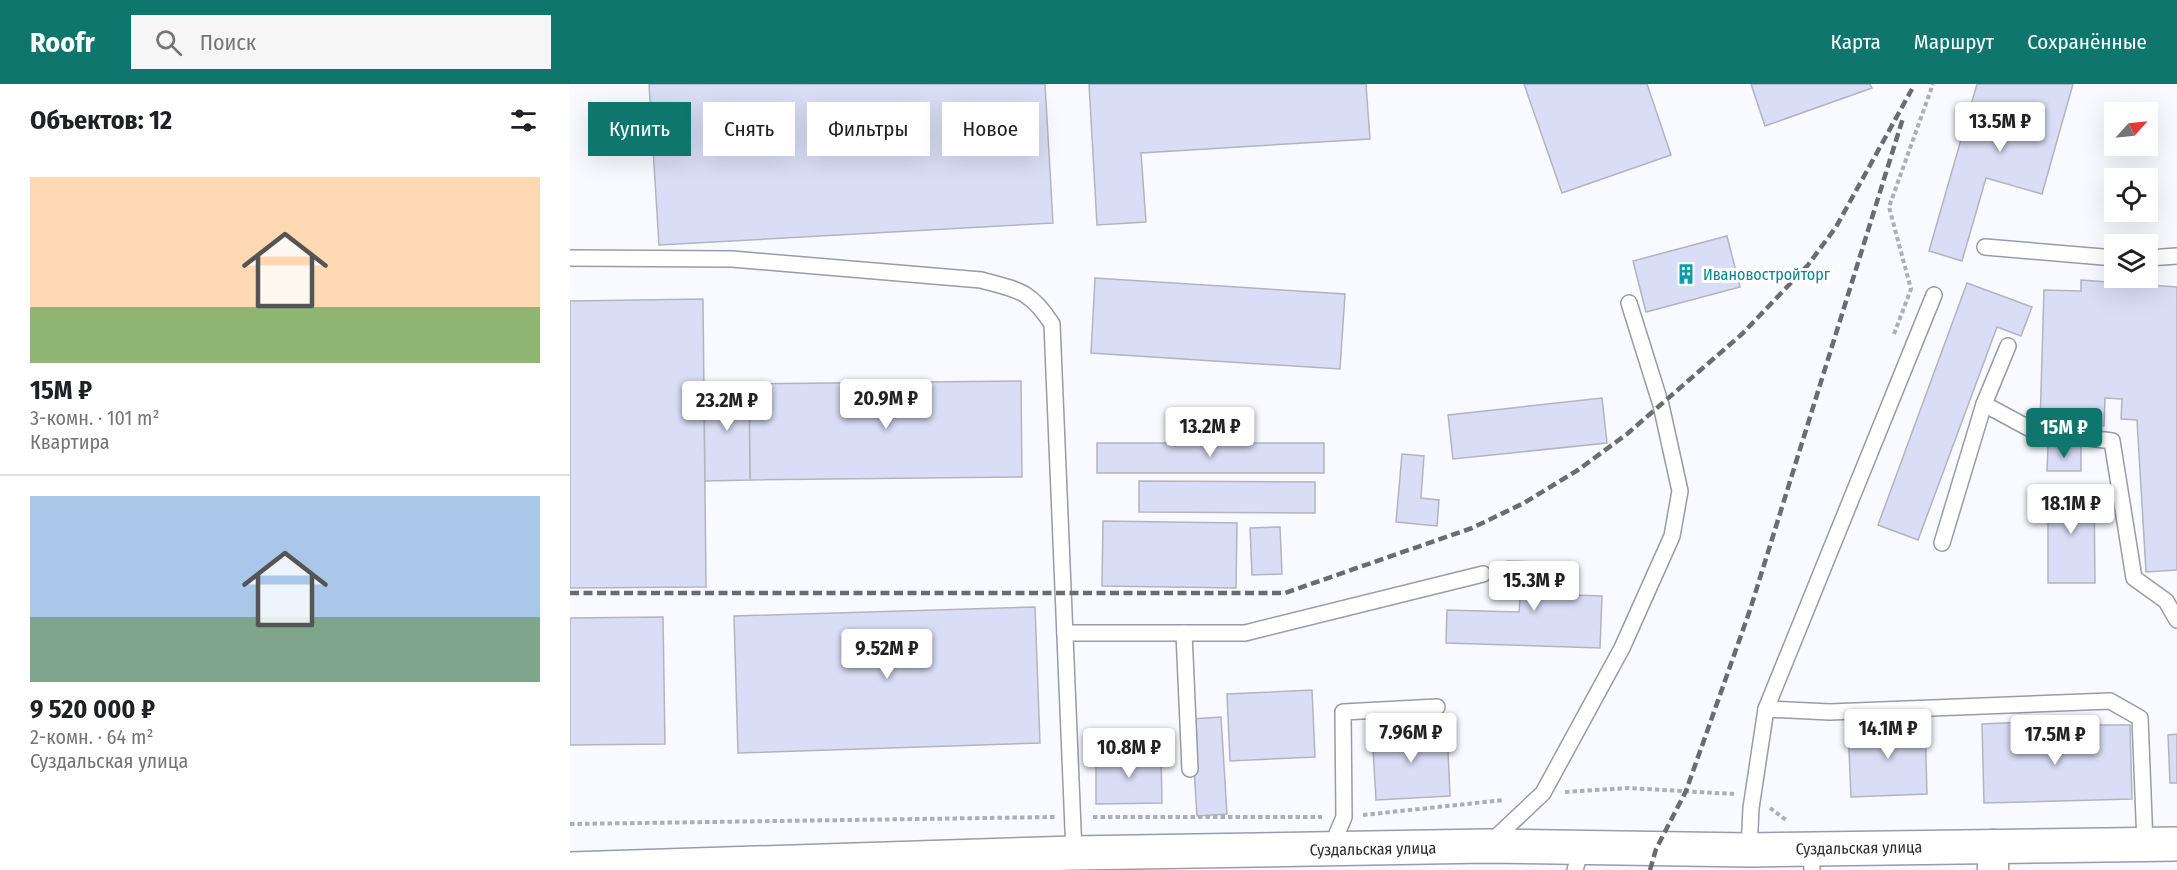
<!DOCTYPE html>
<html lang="ru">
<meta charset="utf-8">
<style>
:root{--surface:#fff;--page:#f6f6f6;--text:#202124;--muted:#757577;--line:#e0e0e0;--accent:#0f766e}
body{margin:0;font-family:"Fira Sans Condensed",sans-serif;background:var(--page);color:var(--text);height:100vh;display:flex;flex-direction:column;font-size:22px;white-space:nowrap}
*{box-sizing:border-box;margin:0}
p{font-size:20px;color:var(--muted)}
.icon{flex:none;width:33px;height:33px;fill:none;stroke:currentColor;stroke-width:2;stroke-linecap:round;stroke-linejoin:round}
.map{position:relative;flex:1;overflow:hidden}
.side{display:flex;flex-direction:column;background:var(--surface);width:570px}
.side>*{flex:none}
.top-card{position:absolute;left:18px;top:18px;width:570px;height:54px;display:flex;gap:12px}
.needle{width:39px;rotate:63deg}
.buttons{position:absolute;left:1534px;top:18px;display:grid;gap:12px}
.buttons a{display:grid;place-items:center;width:54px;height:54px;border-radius:0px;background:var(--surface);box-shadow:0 6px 24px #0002;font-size:30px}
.price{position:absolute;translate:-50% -51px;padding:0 14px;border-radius:6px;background:#fff;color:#222;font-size:20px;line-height:39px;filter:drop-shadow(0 2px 3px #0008)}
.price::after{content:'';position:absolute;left:50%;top:36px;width:18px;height:14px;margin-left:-9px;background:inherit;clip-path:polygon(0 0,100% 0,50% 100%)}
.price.on{background:var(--accent);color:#fff}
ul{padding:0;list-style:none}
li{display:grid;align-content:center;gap:12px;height:318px;padding:0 30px}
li+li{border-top:2px solid var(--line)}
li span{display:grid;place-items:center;height:186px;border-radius:0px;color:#555}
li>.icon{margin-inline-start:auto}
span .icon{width:108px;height:108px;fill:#fffc;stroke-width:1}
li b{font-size:26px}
h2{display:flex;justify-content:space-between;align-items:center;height:72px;padding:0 30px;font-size:26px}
.tag{padding:0 21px;border-radius:0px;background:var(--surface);box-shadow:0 6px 24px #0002;font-size:21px;line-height:54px}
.tag.on{background:var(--accent);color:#fff}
header{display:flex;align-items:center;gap:36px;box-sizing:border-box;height:84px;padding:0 30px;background:var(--accent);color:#fff}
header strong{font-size:28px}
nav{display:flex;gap:33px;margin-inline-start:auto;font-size:21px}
.search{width:420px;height:54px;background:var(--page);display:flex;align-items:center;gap:15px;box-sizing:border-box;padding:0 21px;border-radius:0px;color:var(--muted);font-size:22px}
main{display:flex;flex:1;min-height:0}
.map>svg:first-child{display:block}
</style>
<header>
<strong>Roofr</strong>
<div class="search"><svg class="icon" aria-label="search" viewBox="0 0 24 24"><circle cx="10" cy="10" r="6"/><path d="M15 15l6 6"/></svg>Поиск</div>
<nav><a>Карта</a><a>Маршрут</a><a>Сохранённые</a></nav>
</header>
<main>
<section class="side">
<h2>Объектов: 12<svg class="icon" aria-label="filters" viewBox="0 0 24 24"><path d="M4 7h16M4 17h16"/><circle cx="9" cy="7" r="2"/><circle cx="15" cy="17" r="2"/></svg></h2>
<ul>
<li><span style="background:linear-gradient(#ffd9b3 70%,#8fb573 0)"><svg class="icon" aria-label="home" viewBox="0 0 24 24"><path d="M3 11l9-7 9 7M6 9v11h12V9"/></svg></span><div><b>15M ₽</b><p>3-комн. · 101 m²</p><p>Квартира</p></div></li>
<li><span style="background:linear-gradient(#a9c7e8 65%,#7fa58c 0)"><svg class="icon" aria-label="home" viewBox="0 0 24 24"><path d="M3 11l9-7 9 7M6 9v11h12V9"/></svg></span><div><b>9 520 000 ₽</b><p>2-комн. · 64 m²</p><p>Суздальская улица</p></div></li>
</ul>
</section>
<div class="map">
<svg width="1607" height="786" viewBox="0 0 1607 786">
<rect width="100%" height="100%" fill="#f9faff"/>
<g fill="#d9ddf5" stroke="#b3b4bf" stroke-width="1.5">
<path d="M79,0H475L483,139L89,161Z"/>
<path d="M519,0H796L800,55L571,69L576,138L527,141Z"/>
<path d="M954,0H1077L1101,71L992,109Z"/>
<path d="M1181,0H1300L1302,4L1195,42Z"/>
<path d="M1407,0H1503L1472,110L1416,94L1392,177L1359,167Z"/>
<path d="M1157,152L1170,203L1076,228L1063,177Z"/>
<path d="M525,194L775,210L770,285L521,269Z"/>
<path d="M1511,196L1607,203V486L1576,488L1567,336L1551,335L1552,315L1535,314L1534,342L1470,340L1474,206L1511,207Z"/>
<path d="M1397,199L1462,223L1451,252L1427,243L1348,456L1308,441Z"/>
<path d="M133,215L136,503L0,504V217Z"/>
<path d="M451,297L452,393L180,396L179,300Z"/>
<path d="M134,300H179L180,396L135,397Z"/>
<path d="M1032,314L1037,359L883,375L878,331Z"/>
<rect x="527" y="359" width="227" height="30"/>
<path d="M1478,362H1511V387H1477Z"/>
<path d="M832,370L854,372L851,414L869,416L867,442L826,438Z"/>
<path d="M569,397L745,398V429L569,428Z"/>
<path d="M1524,402L1525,499H1478V403Z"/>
<path d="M533,437L667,439L666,504L532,502Z"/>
<path d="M710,443L712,490L682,491L680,444Z"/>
<path d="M937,477L1003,479L1002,511L1032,512L1030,564L876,559L877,526L949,528L950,515H936Z"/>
<path d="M465,523L470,659L168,669L164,532Z"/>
<path d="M93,533L95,660L0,661V534Z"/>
<path d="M742,606L745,673L660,677L657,610Z"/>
<path d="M651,633L657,730L627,732L621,635Z"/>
<path d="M1457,638V656L1526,655V641H1560L1562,715L1414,719L1412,640Z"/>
<path d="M1355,640L1357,710L1281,713L1278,642Z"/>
<path d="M877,644L880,712L806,716L802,648Z"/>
<path d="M1607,650V699H1600L1598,651Z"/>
<path d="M591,670L592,719L526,720V671Z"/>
</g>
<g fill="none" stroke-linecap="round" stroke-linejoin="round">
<g stroke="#999ba6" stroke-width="18">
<g id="service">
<path d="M1415,163L1545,174"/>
<path d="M0,174L162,175L411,196C448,206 460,206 482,240L504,769"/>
<path d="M1578,174L1607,172"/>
<path d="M1438,262L1414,320L1464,347L1542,357L1564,494L1596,517L1607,536"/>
<path d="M1372,459L1414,320"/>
<path d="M495,549H675L913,490"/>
<path d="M614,549L620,685"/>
<path d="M1196,625L1364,211"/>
<path d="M921,758L973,709L1052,564L1102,452L1110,407L1091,321L1059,219"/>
<path d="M1241,765L1242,786"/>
<path d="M760,766L774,733L773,628L867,623"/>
<path d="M1179,766L1181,724L1196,625L1260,628L1540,617L1570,634L1575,760"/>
<path d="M1005,786L1011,765"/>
</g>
</g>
<g stroke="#999ba6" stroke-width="33">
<path id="minor" d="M1423,761V786"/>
</g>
<g stroke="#999ba6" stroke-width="36">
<path id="secondary" d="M0,785L504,769L916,762L1179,766L1607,760"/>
</g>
<g stroke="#aeafb3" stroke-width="4" stroke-dasharray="4.5 3" stroke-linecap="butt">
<path d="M1324,250L1341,205L1319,123L1363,0"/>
<path d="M995,708L1058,704L1164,710"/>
<path d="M1200,724L1216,736"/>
<path d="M793,731L934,716"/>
<path d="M523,733H752"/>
<path d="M0,740L485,733"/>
</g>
<use href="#service" stroke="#fff" stroke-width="15"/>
<use href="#minor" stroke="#fff" stroke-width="30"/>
<use href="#secondary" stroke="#fff" stroke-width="33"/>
<g stroke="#6b6c70" stroke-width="4.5" stroke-dasharray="9 4.5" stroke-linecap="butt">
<path d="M0,509H715L902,444L954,419L1008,386L1057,350L1172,250L1238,181L1266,143L1342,5"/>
<path d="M1080,786L1086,765L1116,707L1180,526L1333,34"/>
</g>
</g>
<defs>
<g id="building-bare" transform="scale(1.62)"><path d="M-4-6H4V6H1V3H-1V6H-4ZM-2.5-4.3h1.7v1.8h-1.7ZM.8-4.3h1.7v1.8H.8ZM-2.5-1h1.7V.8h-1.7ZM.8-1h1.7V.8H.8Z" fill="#0f9aa8" stroke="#fff" stroke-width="2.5" paint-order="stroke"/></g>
</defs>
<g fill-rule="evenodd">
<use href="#building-bare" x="1116" y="190"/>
</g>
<g text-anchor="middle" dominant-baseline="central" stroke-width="6" stroke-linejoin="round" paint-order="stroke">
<g font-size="16" fill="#0d838f" stroke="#fff" text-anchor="start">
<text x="1133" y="190">Ивановостройторг</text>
</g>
<g font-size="16" fill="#2c2d31" stroke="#fff">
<text transform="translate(1289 764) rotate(-1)">Суздальская улица</text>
<text transform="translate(803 765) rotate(-1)">Суздальская улица</text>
</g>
</g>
</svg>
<div class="buttons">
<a><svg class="needle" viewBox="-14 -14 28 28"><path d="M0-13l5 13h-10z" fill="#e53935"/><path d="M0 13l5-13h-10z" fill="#757577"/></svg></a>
<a><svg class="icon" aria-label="locate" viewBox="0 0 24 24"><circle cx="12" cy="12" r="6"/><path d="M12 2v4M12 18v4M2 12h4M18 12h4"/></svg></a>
<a><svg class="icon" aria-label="layers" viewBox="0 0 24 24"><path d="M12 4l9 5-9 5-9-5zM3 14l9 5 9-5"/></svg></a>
</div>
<b class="price" style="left:1430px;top:69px">13.5M ₽</b>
<b class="price" style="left:316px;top:346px">20.9M ₽</b>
<b class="price" style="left:157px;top:348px">23.2M ₽</b>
<b class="price" style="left:640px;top:374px">13.2M ₽</b>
<b class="price on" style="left:1494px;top:375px">15M ₽</b>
<b class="price" style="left:1501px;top:451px">18.1M ₽</b>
<b class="price" style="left:964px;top:528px">15.3M ₽</b>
<b class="price" style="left:317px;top:596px">9.52M ₽</b>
<b class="price" style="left:1318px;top:676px">14.1M ₽</b>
<b class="price" style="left:841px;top:680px">7.96M ₽</b>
<b class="price" style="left:1485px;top:682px">17.5M ₽</b>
<b class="price" style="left:559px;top:695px">10.8M ₽</b>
<div class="top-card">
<a class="tag on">Купить</a>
<a class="tag">Снять</a>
<a class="tag">Фильтры</a>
<a class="tag">Новое</a>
</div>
</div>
</main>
